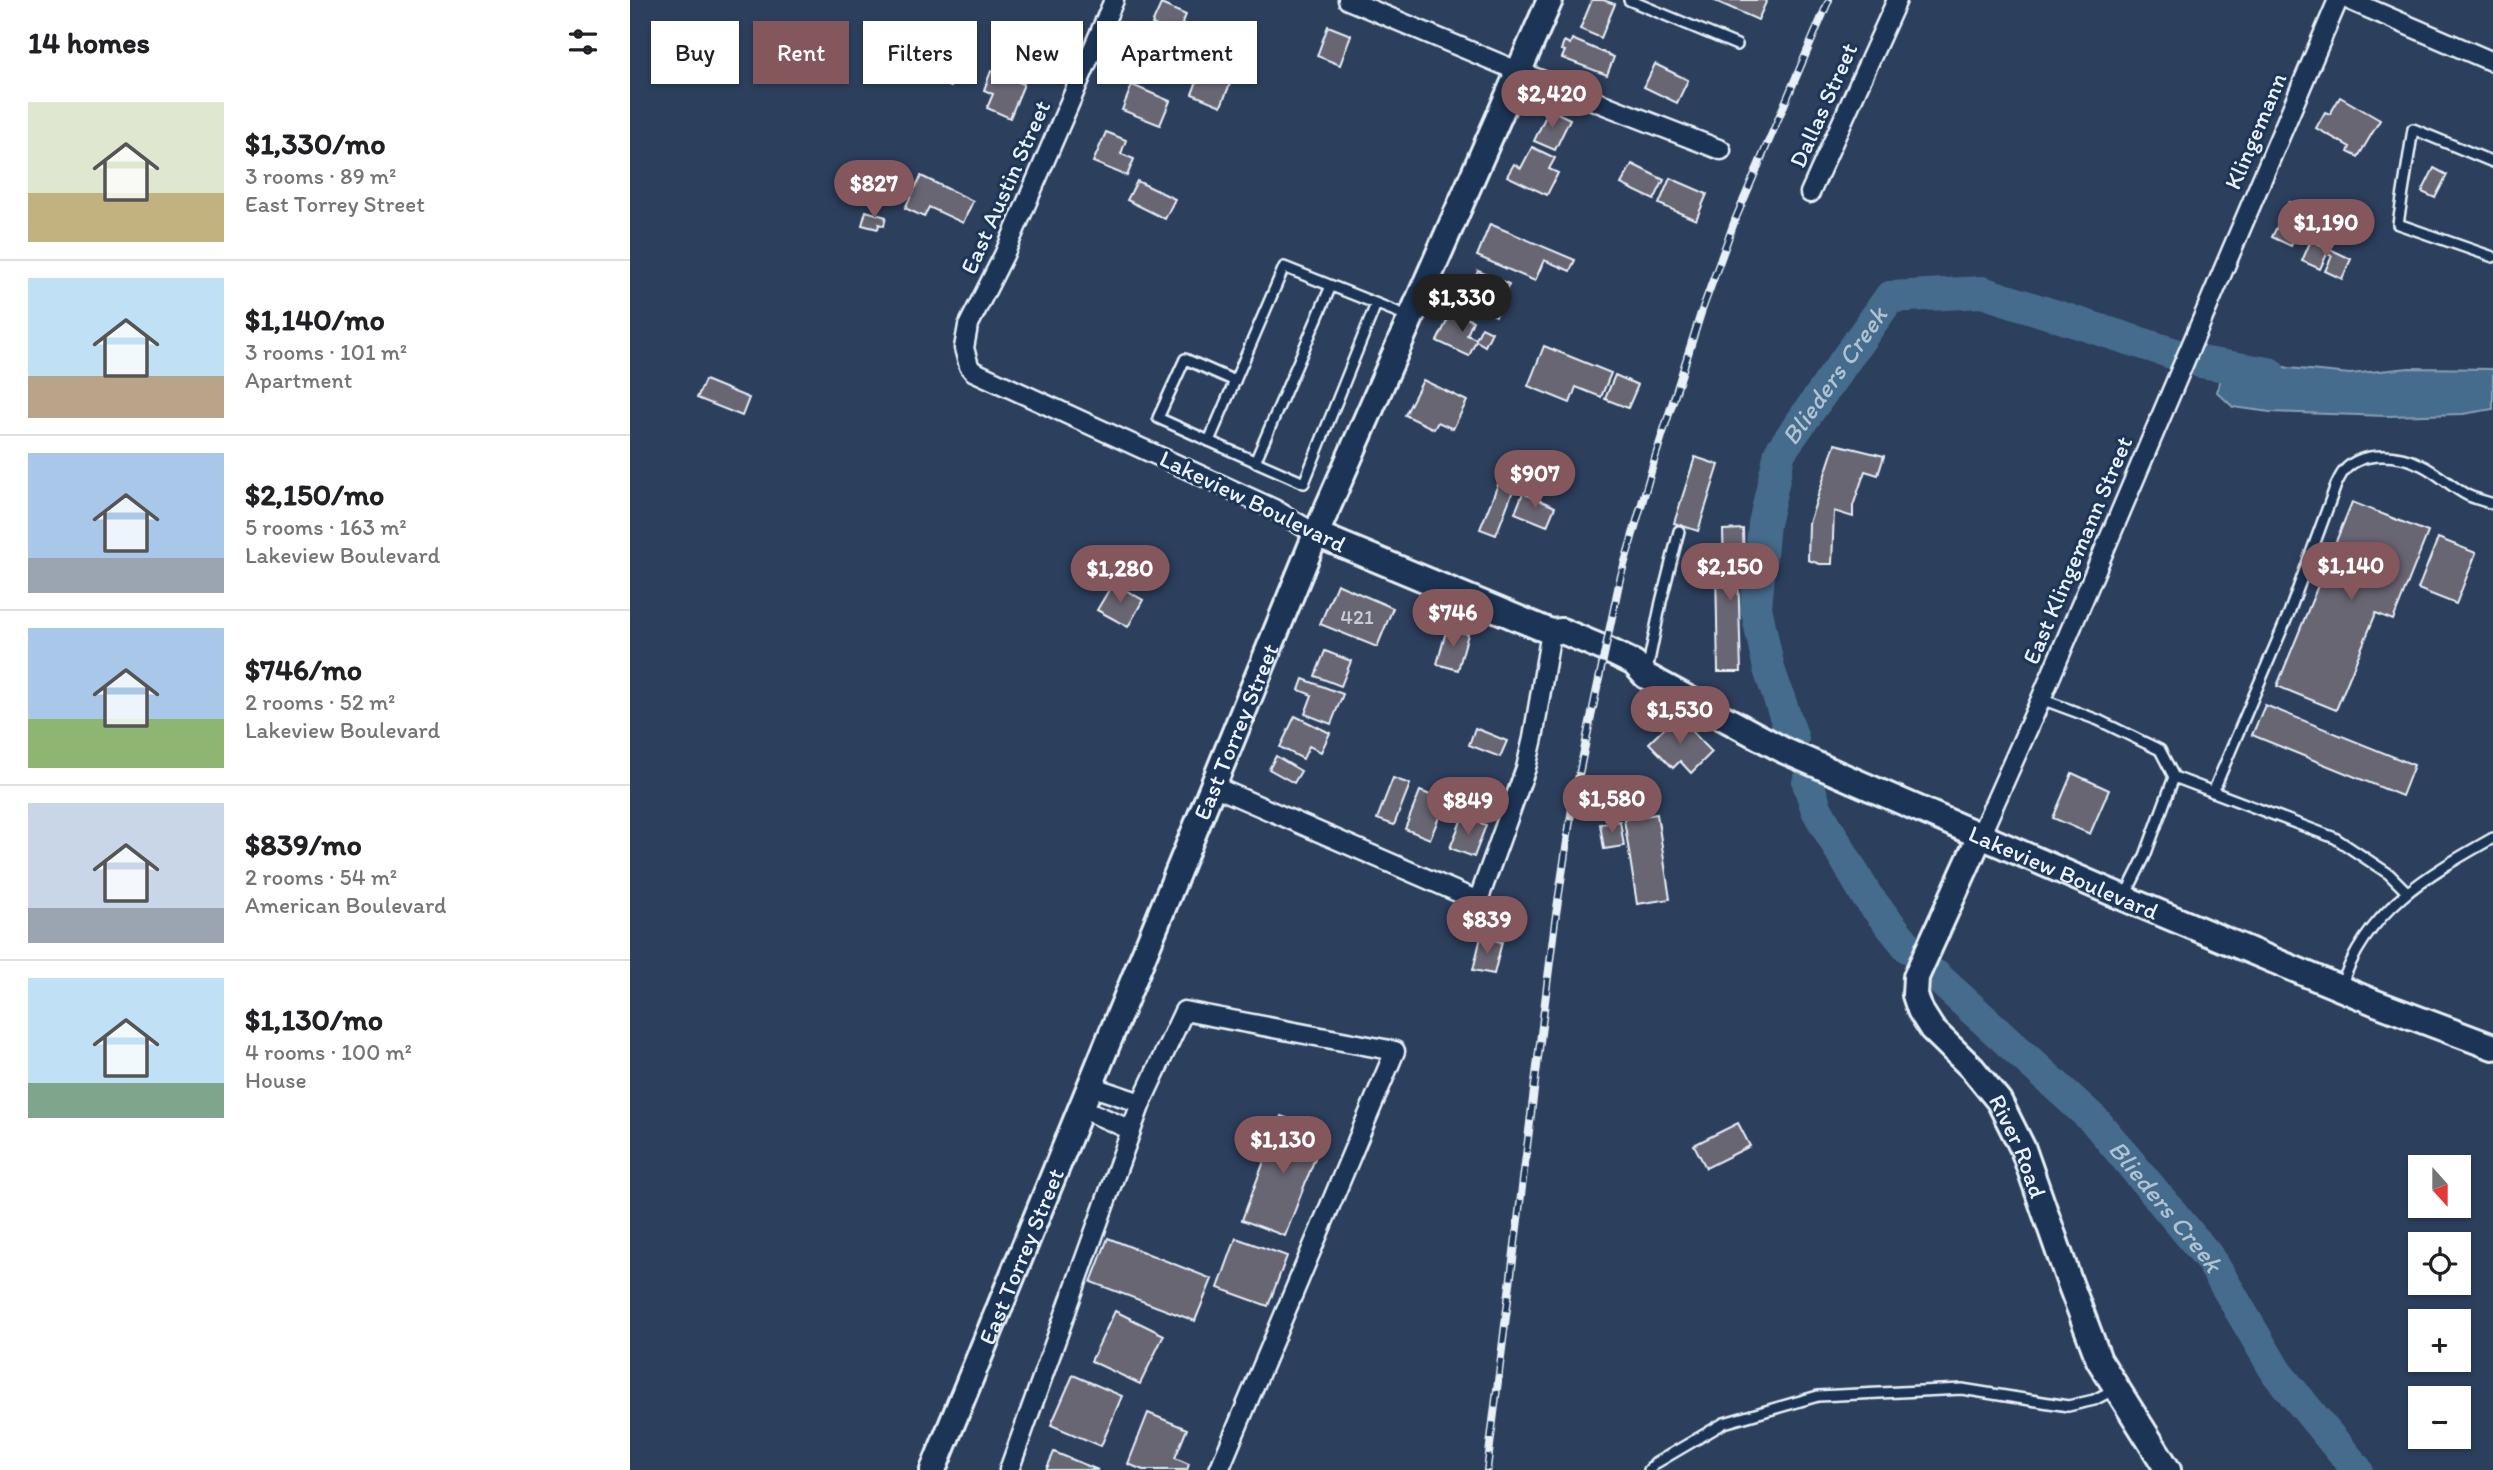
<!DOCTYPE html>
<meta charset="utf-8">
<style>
:root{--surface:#fff;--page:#f2f2f2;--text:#202124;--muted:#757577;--line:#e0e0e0;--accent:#84575d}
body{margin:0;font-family:Itim,sans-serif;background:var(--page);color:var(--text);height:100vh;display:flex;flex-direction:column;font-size:26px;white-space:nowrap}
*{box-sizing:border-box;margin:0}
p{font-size:23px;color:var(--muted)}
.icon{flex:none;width:38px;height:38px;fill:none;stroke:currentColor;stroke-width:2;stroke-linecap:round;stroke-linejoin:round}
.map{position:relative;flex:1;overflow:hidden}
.drawer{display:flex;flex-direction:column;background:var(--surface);width:630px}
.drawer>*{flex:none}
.hud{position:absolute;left:21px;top:21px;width:665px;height:63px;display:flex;gap:14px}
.needle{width:46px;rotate:159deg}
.buttons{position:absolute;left:1778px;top:1155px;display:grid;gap:14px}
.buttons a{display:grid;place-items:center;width:63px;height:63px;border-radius:0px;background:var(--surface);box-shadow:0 2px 5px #0004;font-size:35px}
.price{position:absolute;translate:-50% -60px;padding:0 16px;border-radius:24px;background:var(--accent);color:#fff;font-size:23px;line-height:46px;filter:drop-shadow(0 2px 4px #0008)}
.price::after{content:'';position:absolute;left:50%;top:42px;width:21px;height:16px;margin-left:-10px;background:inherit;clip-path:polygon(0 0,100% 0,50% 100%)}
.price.selected{background:#222;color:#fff}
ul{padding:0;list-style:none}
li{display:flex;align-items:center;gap:21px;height:175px;padding:0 28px}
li+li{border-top:2px solid var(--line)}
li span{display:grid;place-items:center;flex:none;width:196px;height:140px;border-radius:0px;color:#555}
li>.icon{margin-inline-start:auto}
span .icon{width:84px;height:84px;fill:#fffc;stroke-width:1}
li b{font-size:30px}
h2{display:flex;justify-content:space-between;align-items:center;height:84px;padding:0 28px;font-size:30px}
.pill{padding:0 24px;border-radius:0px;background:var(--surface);box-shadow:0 2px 5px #0004;font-size:24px;line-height:63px}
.pill.selected{background:var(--accent);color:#fff}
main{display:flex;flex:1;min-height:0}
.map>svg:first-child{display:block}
</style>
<main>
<section class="drawer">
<h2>14 homes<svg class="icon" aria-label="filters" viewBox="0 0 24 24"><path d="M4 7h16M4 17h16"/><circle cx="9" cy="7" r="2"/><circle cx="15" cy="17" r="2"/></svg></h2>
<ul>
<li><span style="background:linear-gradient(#dfe7d0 65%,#c2b280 0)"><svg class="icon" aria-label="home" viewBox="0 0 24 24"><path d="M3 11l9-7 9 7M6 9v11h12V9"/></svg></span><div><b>$1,330/mo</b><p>3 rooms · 89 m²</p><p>East Torrey Street</p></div></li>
<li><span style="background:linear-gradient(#bfe0f5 70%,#b9a48a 0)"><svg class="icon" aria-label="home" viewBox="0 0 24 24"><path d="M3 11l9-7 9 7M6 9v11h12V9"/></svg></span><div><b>$1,140/mo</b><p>3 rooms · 101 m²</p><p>Apartment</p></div></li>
<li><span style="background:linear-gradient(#a9c7e8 75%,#9aa5b1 0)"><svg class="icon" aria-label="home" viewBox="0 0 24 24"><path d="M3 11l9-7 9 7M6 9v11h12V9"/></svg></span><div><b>$2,150/mo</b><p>5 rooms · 163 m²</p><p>Lakeview Boulevard</p></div></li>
<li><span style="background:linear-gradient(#a9c7e8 65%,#8fb573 0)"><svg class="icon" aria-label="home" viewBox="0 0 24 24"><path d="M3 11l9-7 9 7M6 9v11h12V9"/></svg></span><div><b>$746/mo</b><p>2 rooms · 52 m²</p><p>Lakeview Boulevard</p></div></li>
<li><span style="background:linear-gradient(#c9d6e8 75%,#9aa5b1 0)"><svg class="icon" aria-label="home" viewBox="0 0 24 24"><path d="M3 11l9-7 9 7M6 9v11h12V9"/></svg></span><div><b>$839/mo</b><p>2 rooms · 54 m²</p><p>American Boulevard</p></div></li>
<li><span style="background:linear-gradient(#bfe0f5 75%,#7fa58c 0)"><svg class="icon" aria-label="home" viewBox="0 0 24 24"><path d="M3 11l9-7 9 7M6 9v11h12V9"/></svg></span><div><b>$1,130/mo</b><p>4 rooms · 100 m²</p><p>House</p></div></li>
</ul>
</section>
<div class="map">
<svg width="1863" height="1470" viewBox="0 0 1863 1470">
<rect width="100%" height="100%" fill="#2c3f5d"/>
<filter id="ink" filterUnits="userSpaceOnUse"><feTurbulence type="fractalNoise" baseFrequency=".0143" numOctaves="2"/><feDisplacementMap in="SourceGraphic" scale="14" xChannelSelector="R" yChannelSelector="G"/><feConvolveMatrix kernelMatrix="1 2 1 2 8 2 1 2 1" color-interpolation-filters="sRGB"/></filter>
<g filter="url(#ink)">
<path fill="#446c8c" stroke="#86a1b7" stroke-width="2" d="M1604,356L1659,368L1720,374L1779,368L1863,369V409L1833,414L1757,416L1640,412L1603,407L1587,392L1591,378Z"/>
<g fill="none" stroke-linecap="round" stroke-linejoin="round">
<g stroke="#446c8c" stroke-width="32">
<path d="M1570,362L1639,373"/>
<path id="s1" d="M1163,739L1139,669L1126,607L1134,524L1150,452L1260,297L1352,292L1542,353"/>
<path d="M1178,783L1187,810L1236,895L1279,948"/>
<path id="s2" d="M1306,976L1466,1122L1580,1259L1647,1373L1727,1470"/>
</g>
</g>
<g fill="#696673" stroke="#e8f1f8" stroke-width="2">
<path d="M962,0H973L985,4L971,38L950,29Z"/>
<path d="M1083,0H1137L1128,20Z"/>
<path d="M531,4L556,15L547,35L522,24Z"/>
<path d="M698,26L721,35L710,65L687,56Z"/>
<path d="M942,39L984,57L977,75L932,58L935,51L931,50L934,41L940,44Z"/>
<path d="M283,47L330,66L321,87L297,78L301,69L278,60Z"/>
<path d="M590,60L607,67L591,106L562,94L574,64L587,69Z"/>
<path d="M1025,64L1058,80L1047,103L1014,87Z"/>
<path d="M361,71L394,84L380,118L357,108L363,94L354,90Z"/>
<path d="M502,85L540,101L530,125L492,110Z"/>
<path d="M1710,97L1750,120L1728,157L1718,152L1720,147L1686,128L1695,112L1700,114Z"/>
<path d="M919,109L940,119L925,150L904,141Z"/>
<path d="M476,132L496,140L491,154L504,159L497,176L463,162Z"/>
<path d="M902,147L925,158L919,169L928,173L917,195L877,176L884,164L891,168Z"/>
<path d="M1002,164L1034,180L1024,200L991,184Z"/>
<path d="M1804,168L1817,175L1805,198L1792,192Z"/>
<path d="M291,176L343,201L333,223L299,207L294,217L275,208Z"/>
<path d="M1040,178L1077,194L1066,220L1029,204Z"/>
<path d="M507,181L545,199L535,219L497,200Z"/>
<path d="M1659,202L1679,211L1661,246L1642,237Z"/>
<path d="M236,211L256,217L254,226L249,224L248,229L232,225Z"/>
<path d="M860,224L945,260L940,271L914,260L905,281L847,256Z"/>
<path d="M1681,240L1721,259L1712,279L1695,271L1702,256L1697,254L1690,269L1672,261Z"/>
<path d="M848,271L879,284L866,316L835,303Z"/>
<path d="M822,311L843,321L837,335L846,339L852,327L862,332L855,346L846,341L839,356L807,341Z"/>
<path d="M914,346L981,373L971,397L946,387L940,403L898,386Z"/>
<path d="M985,375L1008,385L998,408L975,399Z"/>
<path d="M75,380L119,398L112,416L67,398Z"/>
<path d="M793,380L837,401L823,429L808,422L804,429L775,415Z"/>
<path d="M1205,444L1254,456L1248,475L1235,471L1223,506V517L1204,511L1202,564H1190L1178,560L1179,523Z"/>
<path d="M1065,457L1089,465L1068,531L1044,523Z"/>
<path d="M869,482L884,488L866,535L850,529Z"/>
<path d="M893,493L925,507L917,526L885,513Z"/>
<path d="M1722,502L1798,532L1763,620L1746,613L1706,710L1647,686Z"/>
<path d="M1113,529L1114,570H1108L1111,672H1088L1086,570L1094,569L1093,530Z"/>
<path d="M1808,538L1846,553L1826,604L1788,589Z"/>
<path d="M483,583L513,600L498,627L467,610Z"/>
<path d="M707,584L763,608L747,647L690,624Z"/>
<path d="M817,628L838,634L828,670L807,664Z"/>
<path d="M695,651L721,661L711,686L685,676Z"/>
<path d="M673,679L713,694L701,724L675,714L682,695L669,690Z"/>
<path d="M1635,705L1784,765L1772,796L1622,735Z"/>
<path d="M665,716L700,733L691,752L679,746L673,759L650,747Z"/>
<path d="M1047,716L1082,752L1061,773L1050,761L1043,768L1019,743Z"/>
<path d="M845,728L877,741L870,757L839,745Z"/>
<path d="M646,756L671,771L664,783L639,769Z"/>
<path d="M1442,773L1479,790L1460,834L1423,818Z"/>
<path d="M763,778L780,784L764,825L747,819Z"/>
<path d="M790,791L816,801L800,839L775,829Z"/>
<path d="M1027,814L1040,899L1007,904L994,819Z"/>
<path d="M833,816L856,825L844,857L820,848Z"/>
<path d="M990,821L994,846L974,849L970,824Z"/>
<path d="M851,937L872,942L864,974L843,970Z"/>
<path d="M651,1116L695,1132L655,1236L612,1220Z"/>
<path d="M1108,1123L1120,1146L1076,1168L1064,1145Z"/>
<path d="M478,1238L582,1279L565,1321L461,1282Z"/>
<path d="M606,1238L657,1256L638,1306L588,1288Z"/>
<path d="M485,1311L534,1335L510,1384L461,1361Z"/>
<path d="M443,1375L492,1396L471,1446L421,1425Z"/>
<path d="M518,1413L557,1429L545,1458L559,1464L557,1470H513L498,1464Z"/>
<path d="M424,1452L468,1470H416Z"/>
</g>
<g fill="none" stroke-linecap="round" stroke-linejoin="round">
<g stroke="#e8f1f8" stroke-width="14">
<g id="lane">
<path d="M999,0L1107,45"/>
<path d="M1863,162L1783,129L1768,224L1863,257"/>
<path d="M746,304L674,483L579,441L654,267L780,317"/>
<path d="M579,441L528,418L555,359L605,381"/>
<path d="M625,462L701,286"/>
<path d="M1017,671L1031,602L1049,531"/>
<path d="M1411,699L1468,720L1530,750L1544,777L1515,856L1495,896"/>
<path d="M1544,777L1705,838L1759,874L1777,892"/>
<path d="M1583,792L1659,613L1706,485C1708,481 1711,474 1714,471C1731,450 1770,454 1791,465C1808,473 1821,487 1837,495C1845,499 1855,501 1863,504"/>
<path d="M1711,987C1736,910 1797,875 1863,838"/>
<path d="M1019,1470L1026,1463L1094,1423L1188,1396L1332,1389L1438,1406L1464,1400L1485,1389"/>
</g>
</g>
<g stroke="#e8f1f8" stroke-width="23">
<g id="street">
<path d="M484,0L374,255L338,326L334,348L339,366L343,371L644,509L686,534"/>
<path d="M718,0L890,72L1091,150"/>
<path d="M1719,0L1863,62"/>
<path d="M1180,193L1267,0"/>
<path d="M583,786L848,901L896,768L903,738L921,632"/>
<path d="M1350,836L1411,699L1708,0"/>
<path d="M460,1086L511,1103"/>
<path d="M451,1108L501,1130"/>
<path d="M379,1470L511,1103L554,1011L765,1051L589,1470"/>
</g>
</g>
<g stroke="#e8f1f8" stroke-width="30">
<g id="secondary">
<path id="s3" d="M686,534L921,632L932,631L975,649L1004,663L1016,676L1155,751L1494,898L1746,1003L1863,1047"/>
<path id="s4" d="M1350,836L1286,977L1285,995L1290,1010L1302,1029L1342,1068L1369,1101L1393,1149L1438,1278L1469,1360L1538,1470"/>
<path id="s5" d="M303,1470L686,534L920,0"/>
</g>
</g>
<use href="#lane" stroke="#1d3557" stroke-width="9"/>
<use href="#street" stroke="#1d3557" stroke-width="18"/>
<use href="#secondary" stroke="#1d3557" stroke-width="24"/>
<g stroke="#e8f1f8" stroke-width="8">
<path id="rail" d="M857,1470L925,921L942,808L990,579L1025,458L1071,313L1105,220L1199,0"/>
</g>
<use href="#rail" stroke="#1d3557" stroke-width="5" stroke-dasharray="16" stroke-linecap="butt"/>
</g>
</g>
<g text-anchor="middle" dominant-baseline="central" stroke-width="6" stroke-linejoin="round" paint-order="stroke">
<g font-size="21" fill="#c8ced7">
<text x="727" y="616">421</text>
</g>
<g font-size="24" fill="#e8f1f8" stroke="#1d3557">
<text transform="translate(1193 105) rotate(-66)">Dallas Street</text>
<text transform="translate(1625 131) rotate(-67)">Klingemann</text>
<text transform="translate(375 187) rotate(-66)">East Austin Street</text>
<text transform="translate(623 501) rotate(26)">Lakeview Boulevard</text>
<text transform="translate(1447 550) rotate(-67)">East Klingemann Street</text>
<text stroke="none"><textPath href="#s5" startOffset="798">East Torrey Street</textPath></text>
<text stroke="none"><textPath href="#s3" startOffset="824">Lakeview Boulevard</textPath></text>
<text stroke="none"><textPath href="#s4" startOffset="359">River Road</textPath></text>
<text stroke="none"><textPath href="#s5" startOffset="231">East Torrey Street</textPath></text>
</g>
<g font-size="26" font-style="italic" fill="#afc2d2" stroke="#1d3557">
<text stroke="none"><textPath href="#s1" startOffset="388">Blieders Creek</textPath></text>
<text stroke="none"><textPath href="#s2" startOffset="326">Blieders Creek</textPath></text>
</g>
</g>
</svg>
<div class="buttons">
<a><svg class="needle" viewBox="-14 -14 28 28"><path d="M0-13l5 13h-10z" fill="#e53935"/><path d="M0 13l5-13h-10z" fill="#757577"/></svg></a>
<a><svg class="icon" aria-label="locate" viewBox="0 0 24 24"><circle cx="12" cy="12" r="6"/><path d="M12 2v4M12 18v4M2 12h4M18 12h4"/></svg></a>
<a>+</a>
<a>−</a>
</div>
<b class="price" style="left:922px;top:130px">$2,420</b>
<b class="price" style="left:244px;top:220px">$827</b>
<b class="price" style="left:1696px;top:259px">$1,190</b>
<b class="price selected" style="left:832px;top:334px">$1,330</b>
<b class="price" style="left:905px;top:510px">$907</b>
<b class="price" style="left:1721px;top:602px">$1,140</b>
<b class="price" style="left:1100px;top:603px">$2,150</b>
<b class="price" style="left:490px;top:605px">$1,280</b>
<b class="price" style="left:823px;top:649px">$746</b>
<b class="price" style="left:1050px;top:746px">$1,530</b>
<b class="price" style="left:982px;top:835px">$1,580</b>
<b class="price" style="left:838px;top:837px">$849</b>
<b class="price" style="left:857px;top:956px">$839</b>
<b class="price" style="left:653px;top:1176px">$1,130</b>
<div class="hud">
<a class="pill">Buy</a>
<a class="pill selected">Rent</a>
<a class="pill">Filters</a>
<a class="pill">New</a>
<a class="pill">Apartment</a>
</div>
</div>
</main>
